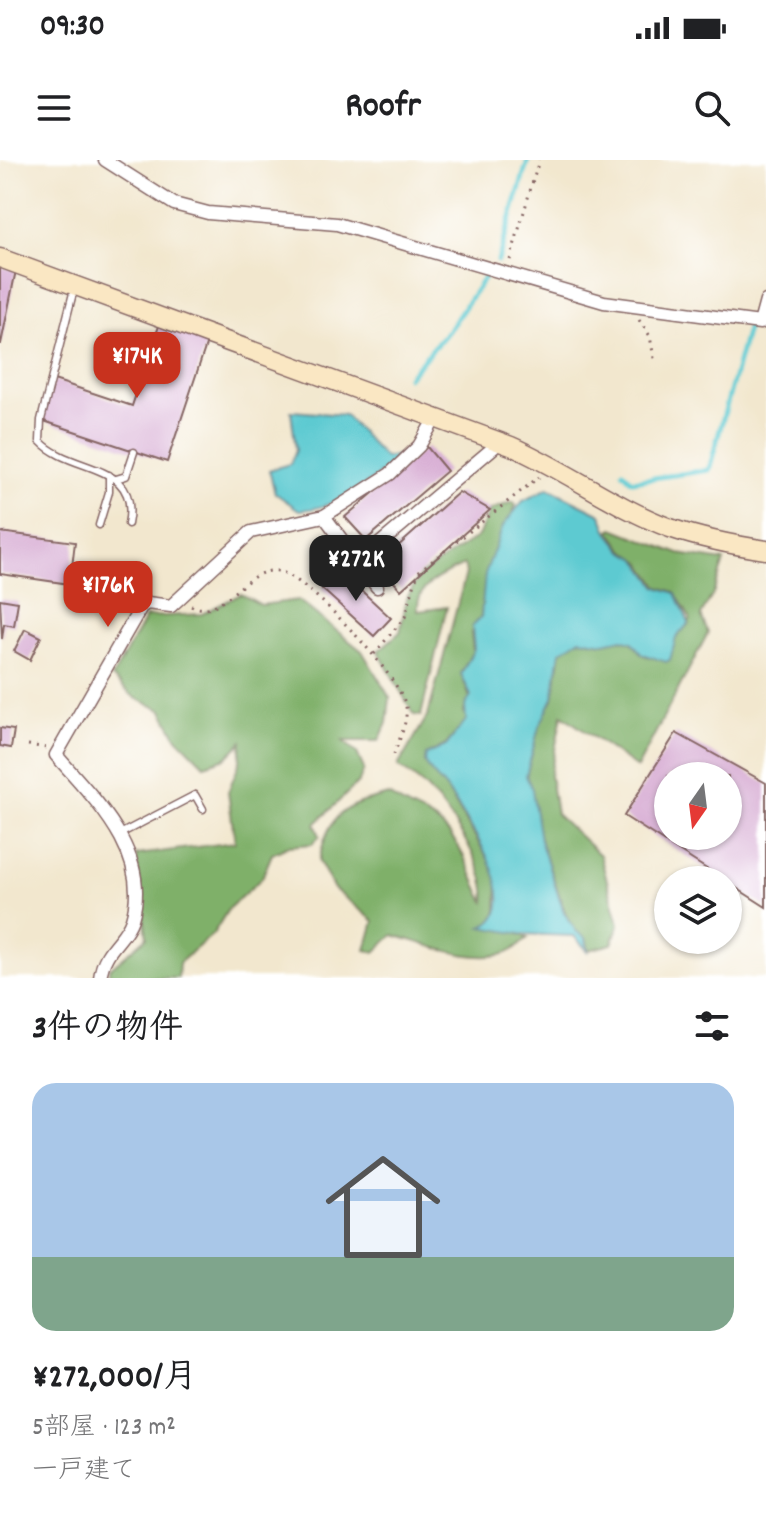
<!DOCTYPE html>
<html lang="ja">
<meta charset="utf-8">
<style>
:root{--surface:#fff;--page:#f6f6f6;--text:#202124;--muted:#757577;--line:#e0e0e0;--accent:#c8321e}
body{margin:0;font-family:Dekko,"Klee One",sans-serif;background:var(--page);color:var(--text);height:100vh;display:flex;flex-direction:column;font-size:30px;white-space:nowrap}
*{box-sizing:border-box;margin:0}
p{font-size:26px;color:var(--muted)}
.icon{flex:none;width:44px;height:44px;fill:none;stroke:currentColor;stroke-width:2;stroke-linecap:round;stroke-linejoin:round}
.map{position:relative;height:818px;overflow:hidden}
.sheet{display:flex;flex-direction:column;background:var(--surface);flex:1}
.sheet>*{flex:none}
.needle{width:52px;rotate:194deg}
.fabs{position:absolute;left:654px;top:602px;display:grid;gap:16px}
.fabs a{display:grid;place-items:center;width:88px;height:88px;border-radius:50%;background:var(--surface);box-shadow:0 2px 6px #0004;font-size:40px}
.price{position:absolute;translate:-50% -68px;padding:0 18px;border-radius:16px;background:var(--accent);color:#fff;font-size:26px;line-height:52px;filter:drop-shadow(0 2px 4px #0008)}
.price::after{content:'';position:absolute;left:50%;top:48px;width:24px;height:18px;margin-left:-12px;background:inherit;clip-path:polygon(0 0,100% 0,50% 100%)}
.price.current{background:#222;color:#fff}
ul{padding:0;list-style:none}
li{display:grid;align-content:center;gap:16px;height:424px;padding:0 32px}
li+li{border-top:2px solid var(--line)}
li span{display:grid;place-items:center;height:248px;border-radius:24px;color:#555}
li>.icon{margin-inline-start:auto}
span .icon{width:144px;height:144px;fill:#fffc;stroke-width:1}
li b{font-size:34px}
h2{display:flex;justify-content:space-between;align-items:center;height:96px;padding:0 32px;font-size:34px}
.status{display:flex;justify-content:space-between;align-items:center;height:56px;padding:0 40px;background:var(--surface);direction:ltr}
.status svg{height:22px;fill:currentColor}
header{display:flex;justify-content:space-between;align-items:center;height:104px;padding:0 32px;background:var(--surface);font-size:36px;font-weight:700}
.map>svg:first-child{display:block}
</style>
<div class="status"><b>09:30</b><svg viewBox="0 0 49 12"><path d="M0 12V9h3v3zM5 12V6h3v6zM10 12V3h3v9zM15 12V0h3v12zM26 1h20v11H26zM47 4h2v5h-2z"/></svg></div>
<header><svg class="icon" aria-label="menu" viewBox="0 0 24 24"><path d="M4 6h16M4 12h16M4 18h16"/></svg>Roofr<svg class="icon" aria-label="search" viewBox="0 0 24 24"><circle cx="10" cy="10" r="6"/><path d="M15 15l6 6"/></svg></header>
<div class="map">
<svg width="766" height="818" viewBox="0 0 766 818">
<rect width="100%" height="100%" fill="#fff"/>
<filter id="ink" filterUnits="userSpaceOnUse"><feTurbulence type="fractalNoise" baseFrequency=".0125" numOctaves="2"/><feDisplacementMap in="SourceGraphic" scale="16" xChannelSelector="R" yChannelSelector="G"/><feConvolveMatrix kernelMatrix="1 2 1 2 8 2 1 2 1" color-interpolation-filters="sRGB"/></filter>
<filter id="wash" filterUnits="userSpaceOnUse"><feTurbulence type="fractalNoise" baseFrequency=".006" numOctaves="4" result="noise"/><feDisplacementMap in="SourceGraphic" scale="32" xChannelSelector="R" yChannelSelector="G"/><feGaussianBlur stdDeviation="1.8" result="paint"/><feColorMatrix in="noise" values="0 0 0 0 0 0 0 0 0 0 0 0 0 0 0 0 0 1.4 0 .05"/><feComposite in="paint" operator="in"/></filter>
<g filter="url(#wash)">
<rect width="100%" height="100%" fill="#f2e7ce"/>
<g fill="#7fb069" stroke="#64684a" stroke-width="2">
<path d="M513,342L516,345L486,412L481,456L471,473L473,491L461,513L470,538L464,551L467,560L446,585L426,595L425,603L446,628L498,715L497,750L494,759L483,767L510,770L528,778C522,782 514,791 507,793C472,804 427,784 393,775L375,792L366,790L374,761L334,729L319,701C329,653 343,646 389,635C403,646 414,649 429,657C461,674 469,713 485,742C490,710 450,653 428,630C420,621 408,614 398,606L428,555L466,413L464,405C444,414 415,425 418,451L447,447L421,556L414,555L378,491L400,472L407,438L420,415L478,376L490,350Z"/>
<path d="M613,368L679,394L724,401L713,434L701,455L708,473L637,608L562,555L550,615L556,654L600,695L619,764L612,784L589,790L586,778L575,771L565,752L541,683L526,617L539,565L553,539L561,491L579,479L603,483L620,479L632,482L643,495L667,501L677,474L689,464L690,458L675,432L659,427L641,402L623,389L610,371Z"/>
<path d="M241,434L261,445L298,440L362,491L390,538L387,563L379,581H343L357,593L364,609L359,622L315,664L320,676L312,684L289,686L272,694L262,718L229,748L213,774L179,803L178,818H109V809L147,777L136,695L235,682L228,632L240,601L242,582L226,598L204,605L177,578L162,550L135,538L112,517L146,457L202,454Z"/>
</g>
<g fill="#5dcad1" stroke="#54747e" stroke-width="2">
<path d="M291,251L345,255L385,298L404,294C375,319 339,349 299,350L275,333L269,310L290,304L296,290Z"/>
<path d="M548,328L601,354L608,372L623,391L636,398L657,427L676,433L689,463L676,478L670,500L666,502L642,494L632,482L622,479L604,483L580,479L560,492L553,538L539,567L526,616L532,629L540,680L564,752L576,771L586,778L588,791L574,776L521,774L482,767C530,748 465,657 448,631C441,621 430,614 425,602L426,595L446,586L466,560L465,546L471,536L461,514L474,489L472,467L481,457L485,414L503,366L523,341Z"/>
</g>
<g fill="none" stroke-linecap="round" stroke-linejoin="round">
<g stroke="#5dcad1" stroke-width="5">
<path d="M498,101L528,0"/>
<path d="M408,217L449,170L486,115"/>
<path d="M623,312L632,321L709,310L749,162"/>
</g>
</g>
<g id="blocks">
<g fill="#d5a9d1" fill-rule="evenodd">
<path d="M0,107L16,110L1,184H0Z"/>
<path d="M160,163L208,179L167,302L41,260L54,220L132,246Z"/>
<path d="M427,287L447,311L366,380L345,357Z"/>
<path d="M459,332L490,350L401,430L378,404Z"/>
<path d="M0,372L75,382L70,424L0,414Z"/>
<path d="M339,410L391,458L374,476L322,429Z"/>
<path d="M0,439L18,442L14,466L4,464L2,479Z"/>
<path d="M25,469L41,477L30,500L14,491Z"/>
<path d="M0,568L14,570L11,588L0,586Z"/>
<path d="M676,573L766,623V747L624,656ZM668,616H728V676H668Z"/>
</g>
</g>
</g>
<g filter="url(#ink)">
<use href="#blocks" fill-opacity="0" stroke="#856564" stroke-width="2"/>
<g fill="none" stroke-linecap="round" stroke-linejoin="round">
<g stroke="#856564" stroke-width="9">
<g id="lane">
<path d="M74,129L41,260L40,281C71,314 141,301 128,364"/>
<path d="M116,319L126,316L134,292"/>
<path d="M99,365L109,332V315"/>
<path d="M120,674L195,635L203,649"/>
</g>
</g>
<g stroke="#856564" stroke-width="15">
<g id="street">
<path d="M105,0L174,44L208,53L337,64L604,142L760,163L766,141"/>
<path d="M324,356L377,427"/>
<path d="M358,402L499,283"/>
<path d="M100,818C104,787 125,781 132,759C152,693 94,639 56,595L141,447L147,443L171,446L251,372L324,356L390,314L419,286L434,260"/>
</g>
</g>
<g stroke="#856564" stroke-width="21">
<path id="secondary" d="M0,98L511,286C566,310 614,347 670,368C702,379 733,385 766,390"/>
</g>
<g stroke="#856564" stroke-width="3" stroke-dasharray="2 6" stroke-linecap="butt">
<path d="M510,100L539,0"/>
<path d="M639,160L650,176L655,204"/>
<path d="M191,446C225,460 243,407 278,411C304,414 402,518 406,547C408,562 399,580 394,594"/>
<path d="M374,494L405,457L418,412L539,317"/>
<path d="M28,585L47,588"/>
</g>
<use href="#lane" stroke="#fff" stroke-width="6"/>
<use href="#street" stroke="#fff" stroke-width="12"/>
<use href="#secondary" stroke="#fae7c3" stroke-width="18"/>
</g>
</g>
</svg>
<div class="fabs">
<a><svg class="needle" viewBox="-14 -14 28 28"><path d="M0-13l5 13h-10z" fill="#e53935"/><path d="M0 13l5-13h-10z" fill="#757577"/></svg></a>
<a><svg class="icon" aria-label="layers" viewBox="0 0 24 24"><path d="M12 4l9 5-9 5-9-5zM3 14l9 5 9-5"/></svg></a>
</div>
<b class="price" style="left:137px;top:240px">¥174K</b>
<b class="price current" style="left:356px;top:443px">¥272K</b>
<b class="price" style="left:108px;top:469px">¥176K</b>
</div>
<section class="sheet">
<h2>3件の物件<svg class="icon" aria-label="filters" viewBox="0 0 24 24"><path d="M4 7h16M4 17h16"/><circle cx="9" cy="7" r="2"/><circle cx="15" cy="17" r="2"/></svg></h2>
<ul>
<li><span style="background:linear-gradient(#a9c7e8 70%,#7fa58c 0)"><svg class="icon" aria-label="home" viewBox="0 0 24 24"><path d="M3 11l9-7 9 7M6 9v11h12V9"/></svg></span><div><b>¥272,000/月</b><p>5部屋 · 123 m²</p><p>一戸建て</p></div></li>
</ul>
</section>
